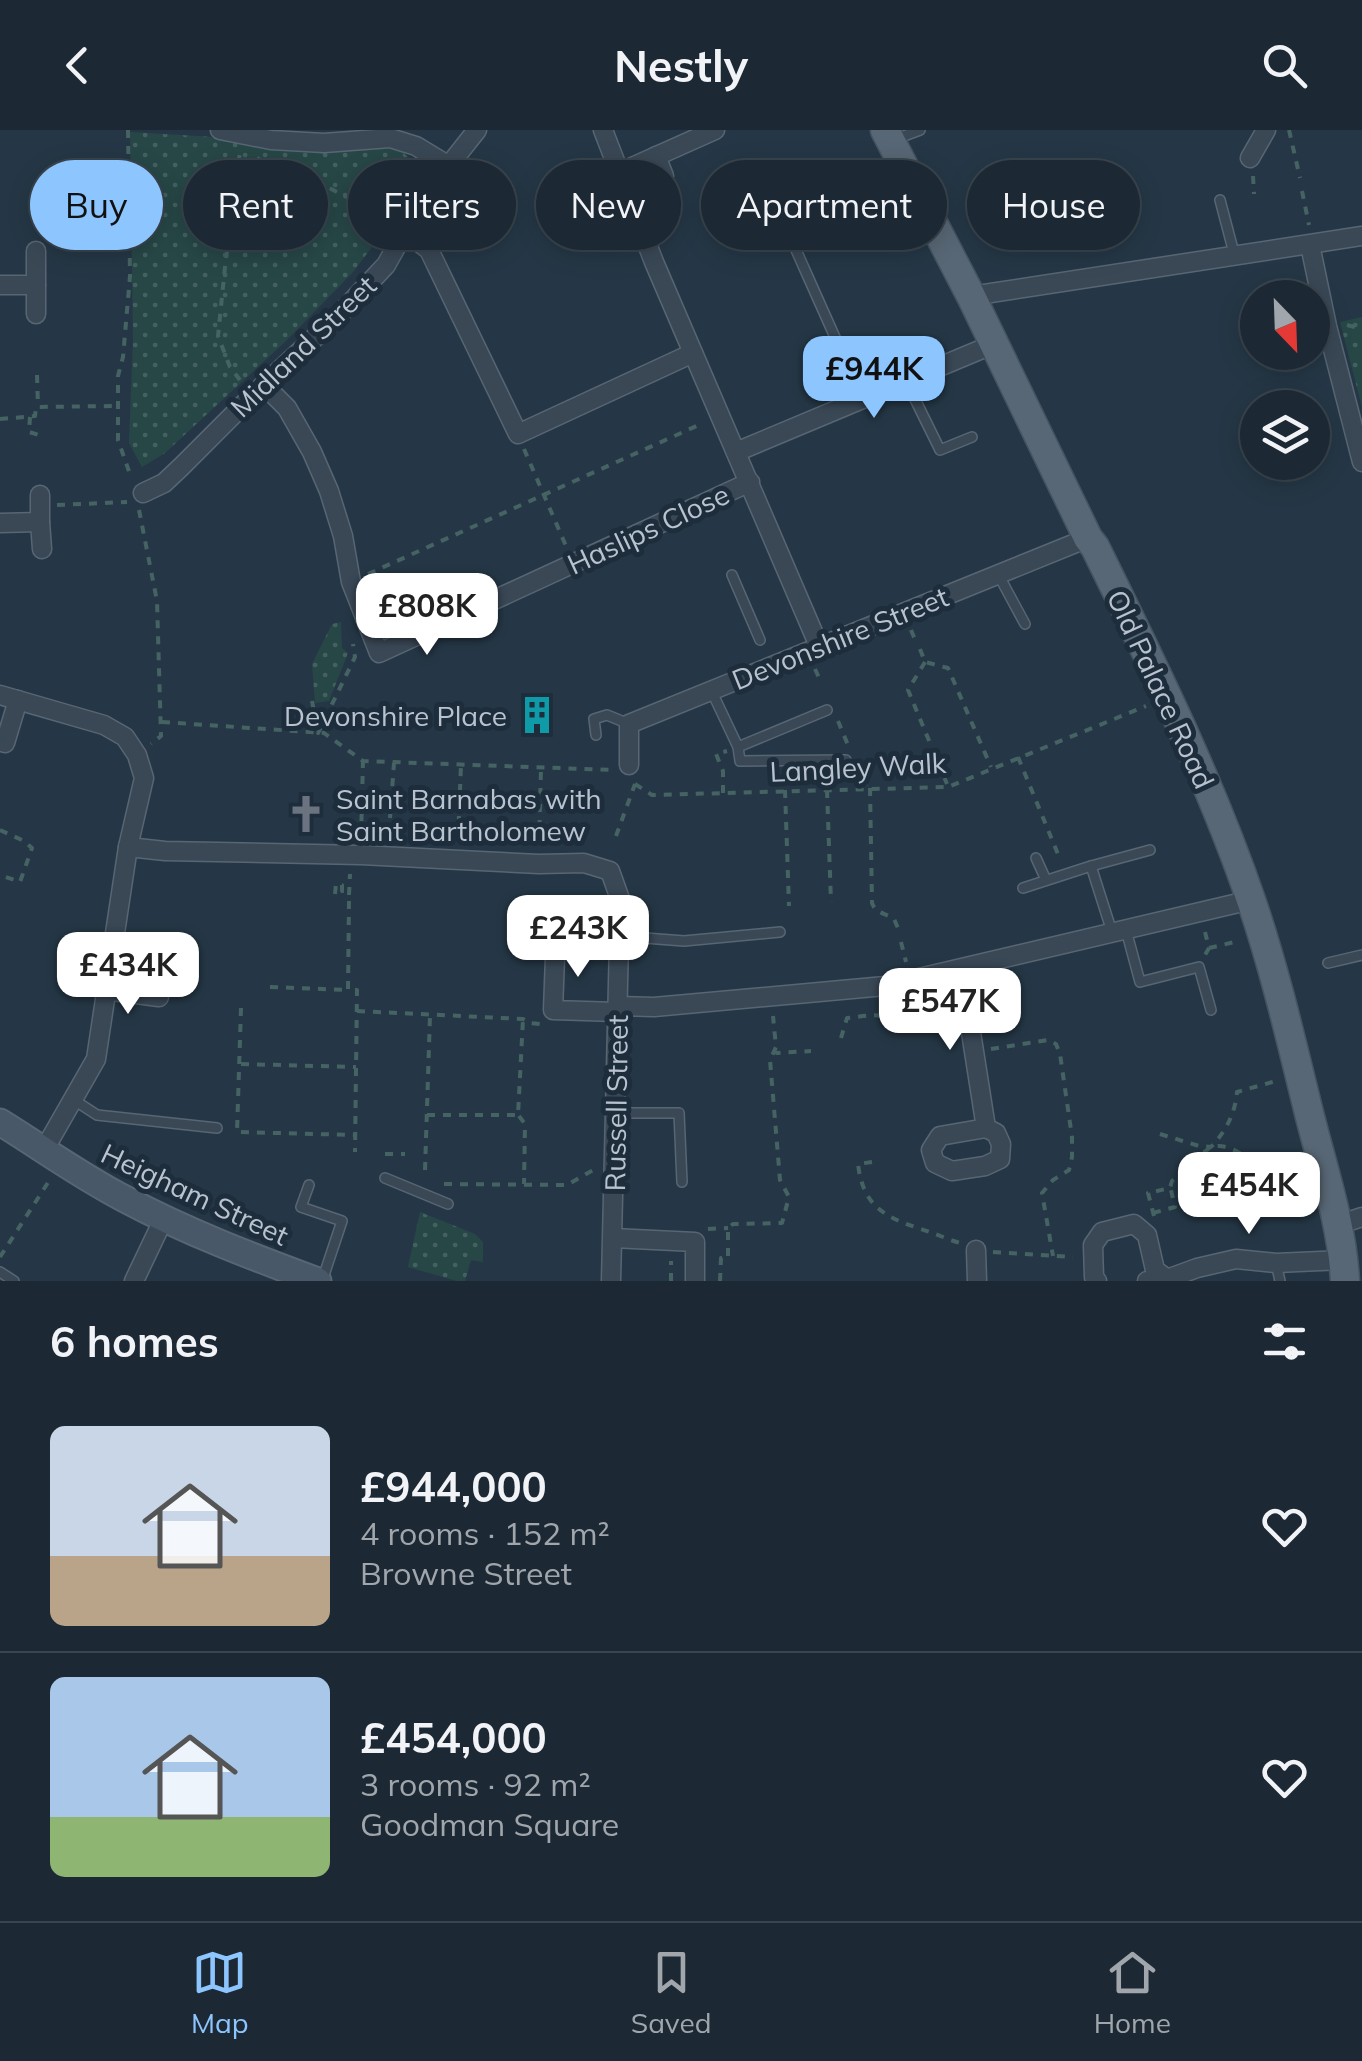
<!DOCTYPE html>
<meta charset="utf-8">
<style>
:root{--surface:#1c2934;--page:#293540;--text:#f1f3f6;--muted:#a0a6ac;--line:#3a454f;--accent:#8dc5ff}
body{margin:0;font-family:Mulish,sans-serif;background:var(--page);color:var(--text);height:100vh;display:flex;flex-direction:column;font-size:38px;white-space:nowrap}
*{box-sizing:border-box;margin:0}
p{font-size:32px;color:var(--muted)}
.icon{flex:none;width:55px;height:55px;fill:none;stroke:currentColor;stroke-width:2;stroke-linecap:round;stroke-linejoin:round}
.map{position:relative;height:1151px;overflow:hidden}
.sheet{display:flex;flex-direction:column;background:var(--surface);flex:1}
.sheet>*{flex:none}
.banner{position:absolute;left:30px;top:30px;width:1302px;height:90px;display:flex;gap:20px}
.needle{width:65px;rotate:157deg}
.tools{position:absolute;left:1240px;top:150px;display:grid;gap:20px}
.tools a{display:grid;place-items:center;width:90px;height:90px;border-radius:50%;background:var(--surface);box-shadow:0 5px 25px #0003,0 0 0 2px var(--line);font-size:50px}
.price{position:absolute;translate:-50% -85px;padding:0 22px;border-radius:20px;background:#fff;color:#222;font-size:32px;line-height:65px;filter:drop-shadow(0 2px 5px #0008)}
.price::after{content:'';position:absolute;left:50%;top:60px;width:30px;height:22px;margin-left:-15px;background:inherit;clip-path:polygon(0 0,100% 0,50% 100%)}
.price.selected{background:var(--accent);color:#111}
ul{padding:0;list-style:none}
li{display:flex;align-items:center;gap:30px;height:250px;padding:0 50px}
li+li{border-top:2px solid var(--line)}
li span{display:grid;place-items:center;flex:none;width:280px;height:200px;border-radius:15px;color:#555}
li>.icon{margin-inline-start:auto}
span .icon{width:120px;height:120px;fill:#fffc;stroke-width:1}
li b{font-size:42px}
h2{display:flex;justify-content:space-between;align-items:center;height:120px;padding:0 50px;font-size:42px}
.tag{padding:0 35px;border-radius:45px;background:var(--surface);box-shadow:0 5px 25px #0003,0 0 0 2px var(--line);font-size:35px;line-height:90px}
.tag.selected{background:var(--accent);color:#111}
header{display:flex;justify-content:space-between;align-items:center;height:130px;padding:0 50px;background:var(--surface);font-size:45px;font-weight:700}
.dock{display:flex;justify-content:space-around;align-items:center;height:140px;border-top:2px solid var(--line);background:var(--surface);font-size:28px;color:var(--muted)}
.dock a{display:grid;justify-items:center;gap:5px}
.dock .selected{color:var(--accent)}
.map>svg:first-child{display:block}
</style>
<header><svg class="icon" aria-label="back" viewBox="0 0 24 24"><path d="M15 5l-7 7 7 7"/></svg>Nestly<svg class="icon" aria-label="search" viewBox="0 0 24 24"><circle cx="10" cy="10" r="6"/><path d="M15 15l6 6"/></svg></header>
<div class="map">
<svg width="1362" height="1151" viewBox="0 0 1362 1151">
<defs>
<pattern id="park-dots" width="8" height="8" patternUnits="userSpaceOnUse" patternTransform="scale(2.5)"><rect width="8" height="8" fill="#274747"/><path d="M2 2h.1M6 6h.1" fill="none" stroke="#446060" stroke-width="1.8" stroke-linecap="round"/></pattern>
</defs>
<rect width="100%" height="100%" fill="#253746"/>
<g fill="url(#park-dots)">
<path d="M130,2L397,18L429,43L353,142L287,210L165,323L142,337L129,313L133,210Z"/>
<path d="M1362,187V277L1340,192Z"/>
<path d="M341,492L342,518L348,523L329,571L315,573L312,534L332,494Z"/>
<path d="M420,1082L475,1104L483,1112V1132L471,1130L465,1151H457L408,1137Z"/>
</g>
<g fill="none" stroke-linecap="round" stroke-linejoin="round">
<g stroke="#586673" stroke-width="12">
<g id="lane">
<path d="M893,10L920,0"/>
<path d="M1220,70L1235,127"/>
<path d="M886,87L919,70"/>
<path d="M862,99L875,93"/>
<path d="M788,102L863,270"/>
<path d="M906,251L940,320L972,307"/>
<path d="M998,444L1025,494"/>
<path d="M732,445L760,510"/>
<path d="M711,560L738,617L827,580"/>
<path d="M596,605L594,589L607,585L629,594"/>
<path d="M738,617L740,631L846,630"/>
<path d="M1036,728L1046,750"/>
<path d="M1091,736L1150,720"/>
<path d="M1023,758L1091,736L1112,802"/>
<path d="M1126,800L1140,852L1199,837L1211,880"/>
<path d="M619,806L684,811L780,802"/>
<path d="M1328,833L1362,825"/>
<path d="M74,970L97,985L217,998"/>
<path d="M616,983H679L682,1052"/>
<path d="M385,1048L448,1074"/>
<path d="M309,1055L301,1077L342,1091L323,1148"/>
<path d="M1276,1133L1280,1151"/>
<path d="M0,1142L14,1151"/>
</g>
</g>
<g stroke="#586673" stroke-width="21">
<g id="street">
<path d="M220,0L271,10L324,13L390,8L416,16L449,36"/>
<path d="M603,0L654,132L819,516"/>
<path d="M656,26L664,46"/>
<path d="M1250,28L1266,0"/>
<path d="M632,37L715,0"/>
<path d="M406,102L429,120L518,304L693,223"/>
<path d="M1310,115L1327,196L1362,332"/>
<path d="M0,155H36V184"/>
<path d="M36,155V121"/>
<path d="M971,166L1362,106"/>
<path d="M264,255L287,278L312,322L329,361L343,406L351,452L379,523L750,352"/>
<path d="M736,322L994,214"/>
<path d="M143,363L164,353L181,337L252,266L340,184L386,135L424,67L477,0"/>
<path d="M40,365V392"/>
<path d="M0,393L40,392L42,419"/>
<path d="M0,565L104,595L125,607L137,625L144,648L128,717L96,929L44,1020"/>
<path d="M5,613L18,570"/>
<path d="M629,635V594L1088,408"/>
<path d="M128,717L165,721L361,725L539,734L584,733L610,741L620,769L611,1151"/>
<path d="M556,801L553,880L617,882"/>
<path d="M956,840L970,896L986,998"/>
<path d="M105,860L159,867"/>
<path d="M618,876L654,877L885,856L1251,770"/>
<path d="M986,998L996,1003L1001,1014L1000,1029L985,1036L952,1041L935,1033L931,1020L940,1006Z"/>
<path d="M1338,1095L1362,1087"/>
<path d="M613,1108L695,1112V1151"/>
<path d="M976,1120L977,1151"/>
<path d="M134,1151L164,1088"/>
<path d="M1097,1151L1094,1147L1093,1115L1102,1102L1134,1094L1147,1105L1155,1140L1167,1149"/>
<path d="M1147,1151L1167,1149L1197,1138L1236,1129L1276,1133L1343,1130"/>
</g>
</g>
<g stroke="#586673" stroke-width="29">
<path id="secondary" d="M0,992C42,1018 82,1047 125,1069C187,1102 253,1127 318,1151"/>
</g>
<g stroke="#465462" stroke-width="31">
<path id="primary" d="M885,0L971,166L1088,408L1095,417C1152,533 1210,650 1252,773C1275,841 1291,910 1308,979C1322,1036 1342,1093 1345,1151"/>
</g>
<g stroke="#466363" stroke-width="4" stroke-dasharray="8 8" stroke-linecap="butt">
<path d="M128,0L130,146L123,227L118,246V310L131,347"/>
<path d="M1289,0L1300,48"/>
<path d="M257,28L272,38L303,44L388,89"/>
<path d="M1253,46L1254,64"/>
<path d="M1302,61L1309,95"/>
<path d="M1347,195L1362,199"/>
<path d="M37,245L38,277"/>
<path d="M240,250L230,237L218,206L225,137L240,21"/>
<path d="M30,287L29,302L39,305"/>
<path d="M0,289L35,286L36,277L117,276"/>
<path d="M524,319L566,416"/>
<path d="M57,375L127,372"/>
<path d="M139,380L157,471L161,606L151,614"/>
<path d="M368,444L701,294"/>
<path d="M911,500L916,512"/>
<path d="M920,519L925,532L948,538L991,637"/>
<path d="M925,532L908,560L947,654"/>
<path d="M815,539L820,550"/>
<path d="M312,571L318,603L355,527L353,514"/>
<path d="M838,591L848,615"/>
<path d="M162,592L324,603L363,631L613,640"/>
<path d="M1018,627L1060,729"/>
<path d="M857,637L866,656"/>
<path d="M635,654L652,665L948,657L1146,576"/>
<path d="M870,658L872,773C876,784 886,783 894,789L898,798"/>
<path d="M785,660L789,776"/>
<path d="M827,660L831,772"/>
<path d="M723,663V641L716,624L727,621"/>
<path d="M362,670L363,631"/>
<path d="M390,688L394,633"/>
<path d="M0,700L24,711L32,718L20,752L0,745"/>
<path d="M616,706L635,654"/>
<path d="M361,707L362,670L391,674"/>
<path d="M458,710L461,635"/>
<path d="M539,714L541,639"/>
<path d="M335,764L336,754L342,755V761H350"/>
<path d="M349,765L350,744"/>
<path d="M349,771L348,860H357L355,1022"/>
<path d="M1205,802L1209,818L1205,825"/>
<path d="M901,812L906,832"/>
<path d="M1209,818L1239,811"/>
<path d="M270,857L348,860"/>
<path d="M241,878L237,1002L355,1005"/>
<path d="M357,881L523,889L530,893L540,894"/>
<path d="M841,908L847,888C867,886 885,881 901,894"/>
<path d="M991,919L1048,910L1056,914L1060,924L1072,1007V1027L1069,1040L1053,1050L1042,1063L1053,1126"/>
<path d="M773,921L777,923L811,921"/>
<path d="M241,934L356,937"/>
<path d="M427,985H518L523,889"/>
<path d="M519,986L525,994L524,1054"/>
<path d="M1160,1004L1199,1016L1211,1017C1226,1001 1235,984 1237,962L1276,951"/>
<path d="M385,1024H405"/>
<path d="M872,1032L858,1034C863,1076 884,1087 921,1099C934,1103 947,1109 960,1113"/>
<path d="M425,1040L430,885"/>
<path d="M444,1054L567,1055L595,1039"/>
<path d="M1153,1083L1175,1077L1171,1060"/>
<path d="M1154,1086L1148,1063L1170,1058L1172,1051C1180,1045 1203,1021 1210,1018C1224,1011 1245,1025 1254,1034H1271L1296,1029"/>
<path d="M708,1099L728,1098"/>
<path d="M993,1122L1073,1127"/>
<path d="M0,1127L49,1051"/>
<path d="M671,1151V1131"/>
<path d="M720,1151L721,1128H728V1098L733,1094L782,1093L789,1067L780,1050L770,930L776,917L773,886"/>
</g>
<use href="#lane" stroke="#3a4856" stroke-width="9"/>
<use href="#street" stroke="#3a4856" stroke-width="18"/>
<use href="#secondary" stroke="#485869" stroke-width="25"/>
<use href="#primary" stroke="#586775" stroke-width="28"/>
</g>
<defs>
<g id="building-bare" transform="scale(3)"><path d="M-4-6H4V6H1V3H-1V6H-4ZM-2.5-4.3h1.7v1.8h-1.7ZM.8-4.3h1.7v1.8H.8ZM-2.5-1h1.7V.8h-1.7ZM.8-1h1.7V.8H.8Z" fill="#0f9aa8" stroke="#1e2d3b" stroke-width="2.5" paint-order="stroke"/></g>
<g id="church-bare" transform="scale(3)"><path d="M-1.2-6h2.4v3.5h3.3v2.4h-3.3V6h-2.4V-.1h-3.3v-2.4h3.3Z" fill="#6b7280" stroke="#1e2d3b" stroke-width="2.5" paint-order="stroke"/></g>
</defs>
<g fill-rule="evenodd">
<use href="#building-bare" x="537" y="585"/>
<use href="#church-bare" x="306" y="684"/>
</g>
<g text-anchor="middle" dominant-baseline="central" stroke-width="10" stroke-linejoin="round" paint-order="stroke">
<g font-size="28" fill="#b8c3cf" stroke="#1e2d3b">
<text transform="translate(303 216) rotate(-44)">Midland Street</text>
<text transform="translate(648 399) rotate(-25)">Haslips Close</text>
<text transform="translate(840 508) rotate(-22)">Devonshire Street</text>
<text transform="translate(1161 559) rotate(65)">Old Palace Road</text>
<text transform="translate(858 637) rotate(-3)">Langley Walk</text>
<text transform="translate(616 973) rotate(-89)">Russell Street</text>
<text transform="translate(195 1064) rotate(25)">Heigham Street</text>
</g>
<g font-size="28" fill="#b8c3cf" stroke="#1e2d3b" text-anchor="end">
<text x="507" y="585">Devonshire Place</text>
<text x="336" y="668" text-anchor="start">Saint Barnabas with<tspan x="336" dy="32">Saint Bartholomew</tspan></text>
</g>
</g>
</svg>
<div class="tools">
<a><svg class="needle" viewBox="-14 -14 28 28"><path d="M0-13l5 13h-10z" fill="#e53935"/><path d="M0 13l5-13h-10z" fill="#a0a6ac"/></svg></a>
<a><svg class="icon" aria-label="layers" viewBox="0 0 24 24"><path d="M12 4l9 5-9 5-9-5zM3 14l9 5 9-5"/></svg></a>
</div>
<b class="price selected" style="left:874px;top:291px">£944K</b>
<b class="price" style="left:427px;top:528px">£808K</b>
<b class="price" style="left:578px;top:850px">£243K</b>
<b class="price" style="left:128px;top:887px">£434K</b>
<b class="price" style="left:950px;top:923px">£547K</b>
<b class="price" style="left:1249px;top:1107px">£454K</b>
<div class="banner">
<a class="tag selected">Buy</a>
<a class="tag">Rent</a>
<a class="tag">Filters</a>
<a class="tag">New</a>
<a class="tag">Apartment</a>
<a class="tag">House</a>
</div>
</div>
<section class="sheet">
<h2>6 homes<svg class="icon" aria-label="filters" viewBox="0 0 24 24"><path d="M4 7h16M4 17h16"/><circle cx="9" cy="7" r="2"/><circle cx="15" cy="17" r="2"/></svg></h2>
<ul>
<li><span style="background:linear-gradient(#c9d6e8 65%,#b9a48a 0)"><svg class="icon" aria-label="home" viewBox="0 0 24 24"><path d="M3 11l9-7 9 7M6 9v11h12V9"/></svg></span><div><b>£944,000</b><p>4 rooms · 152 m²</p><p>Browne Street</p></div><svg class="icon" aria-label="heart" viewBox="0 0 24 24"><path d="M12 20l-8-8c-3-5 5-10 8-4 3-6 11-1 8 4z"/></svg></li>
<li><span style="background:linear-gradient(#a9c7e8 70%,#8fb573 0)"><svg class="icon" aria-label="home" viewBox="0 0 24 24"><path d="M3 11l9-7 9 7M6 9v11h12V9"/></svg></span><div><b>£454,000</b><p>3 rooms · 92 m²</p><p>Goodman Square</p></div><svg class="icon" aria-label="heart" viewBox="0 0 24 24"><path d="M12 20l-8-8c-3-5 5-10 8-4 3-6 11-1 8 4z"/></svg></li>
</ul>
</section>
<nav class="dock">
<a class="selected"><svg class="icon" aria-label="map" viewBox="0 0 24 24"><path d="M3 6l6-2 6 2 6-2v14l-6 2-6-2-6 2zM9 4v14M15 6v14"/></svg>Map</a>
<a><svg class="icon" aria-label="saved" viewBox="0 0 24 24"><path d="M7 4h10v16l-5-4-5 4z"/></svg>Saved</a>
<a><svg class="icon" aria-label="home" viewBox="0 0 24 24"><path d="M3 11l9-7 9 7M6 9v11h12V9"/></svg>Home</a>
</nav>
